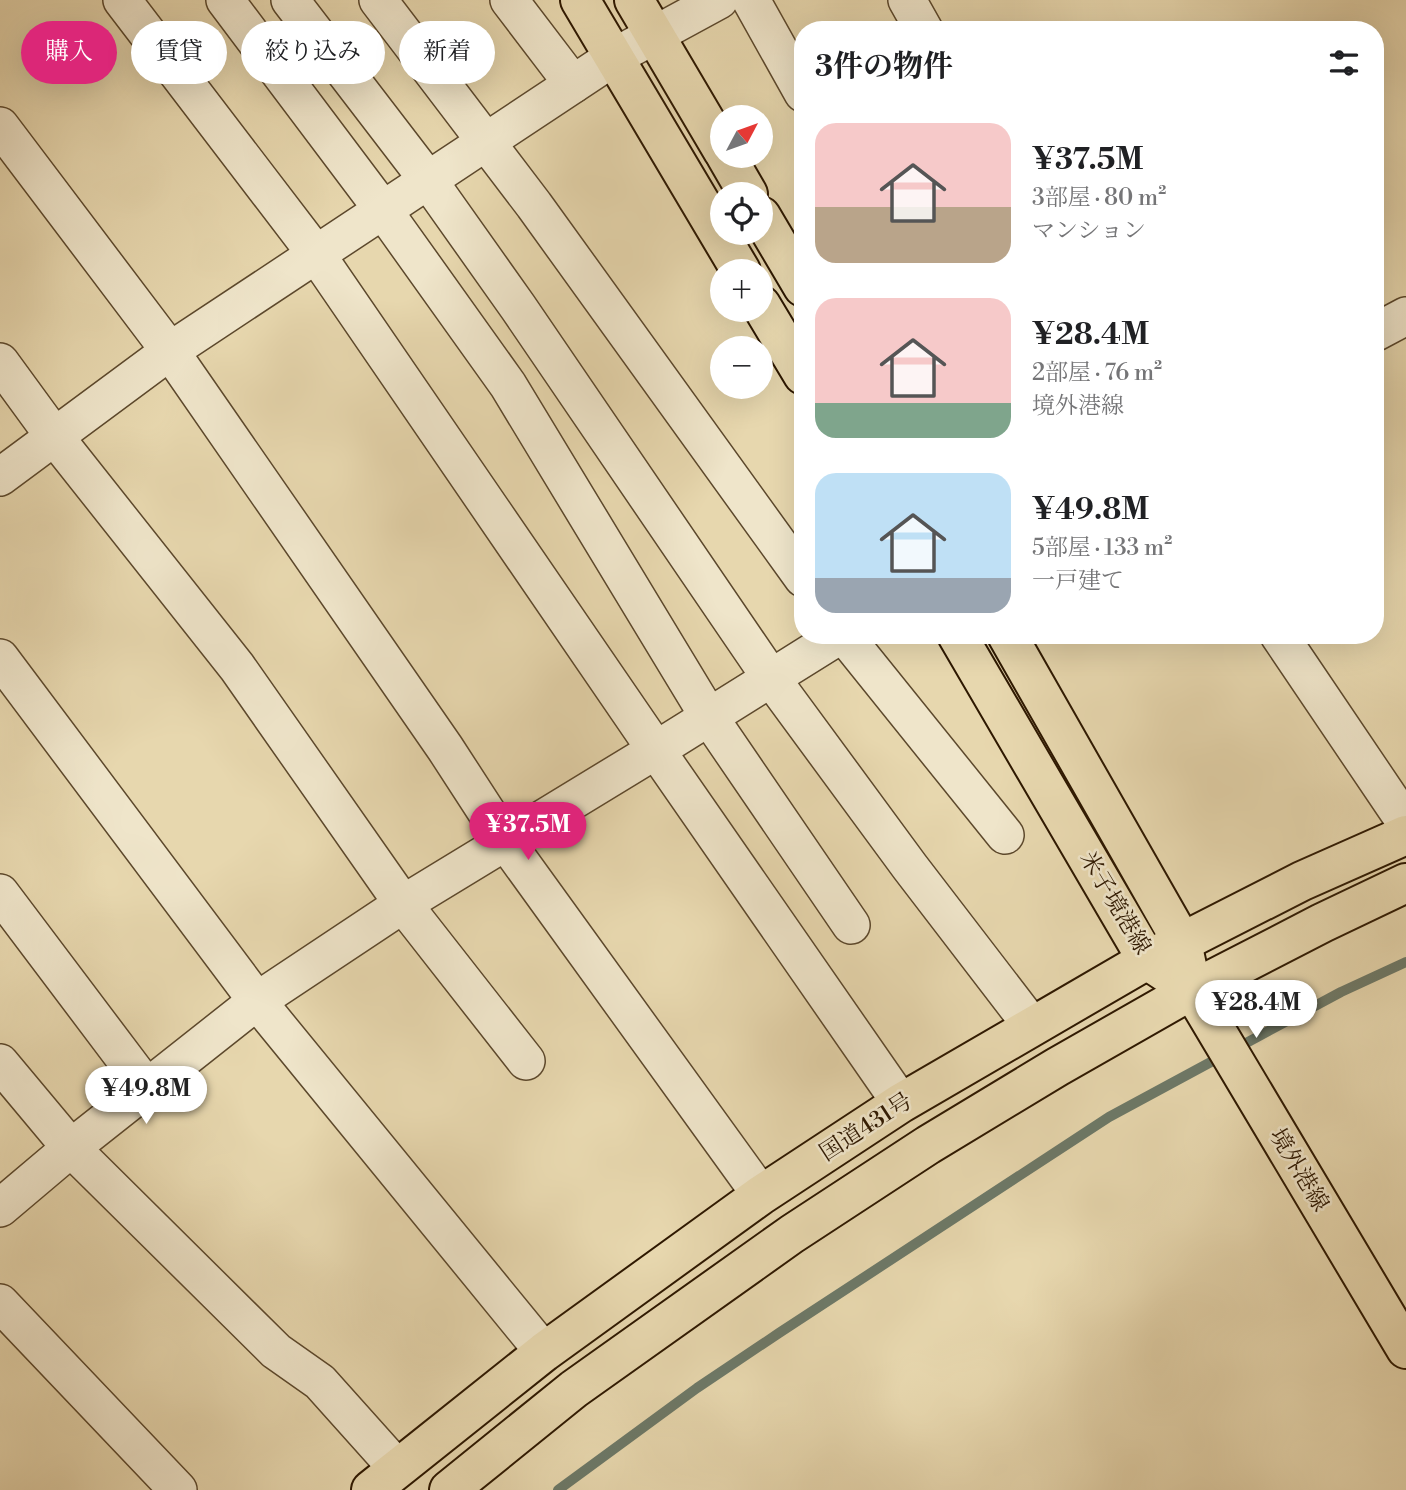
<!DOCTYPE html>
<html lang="ja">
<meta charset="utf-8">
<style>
:root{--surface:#fff;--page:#f6f6f6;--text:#202124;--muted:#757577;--accent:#db2777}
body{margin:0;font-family:"Libre Bodoni","Noto Serif JP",serif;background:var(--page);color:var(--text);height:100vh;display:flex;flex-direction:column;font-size:26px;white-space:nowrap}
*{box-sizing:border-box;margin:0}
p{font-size:23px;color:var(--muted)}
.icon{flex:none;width:38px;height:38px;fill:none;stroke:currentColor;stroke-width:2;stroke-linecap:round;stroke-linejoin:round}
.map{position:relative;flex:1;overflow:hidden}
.sheet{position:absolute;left:794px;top:21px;width:590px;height:623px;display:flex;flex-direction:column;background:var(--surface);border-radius:28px;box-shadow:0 7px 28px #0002}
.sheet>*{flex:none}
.top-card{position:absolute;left:21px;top:21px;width:665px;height:63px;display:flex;gap:14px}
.needle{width:46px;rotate:49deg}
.controls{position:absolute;left:710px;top:105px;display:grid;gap:14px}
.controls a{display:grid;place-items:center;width:63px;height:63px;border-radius:50%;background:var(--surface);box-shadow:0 7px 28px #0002;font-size:35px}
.price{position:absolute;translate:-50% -60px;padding:0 16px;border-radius:24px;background:#fff;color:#222;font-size:23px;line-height:46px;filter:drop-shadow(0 2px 4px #0008)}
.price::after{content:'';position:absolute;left:50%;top:42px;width:21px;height:16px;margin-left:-10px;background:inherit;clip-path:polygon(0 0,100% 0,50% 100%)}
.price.selected{background:var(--accent);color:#fff}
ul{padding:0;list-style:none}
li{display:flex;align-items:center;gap:21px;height:175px;padding:0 21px}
li span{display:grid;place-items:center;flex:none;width:196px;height:140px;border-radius:21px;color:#555}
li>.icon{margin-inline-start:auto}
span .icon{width:84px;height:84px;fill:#fffc;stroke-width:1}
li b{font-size:30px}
h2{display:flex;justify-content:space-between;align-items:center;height:84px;padding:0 21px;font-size:30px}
.pill{padding:0 24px;border-radius:32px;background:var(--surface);box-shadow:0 7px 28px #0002;font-size:24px;line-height:63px}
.pill.selected{background:var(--accent);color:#fff}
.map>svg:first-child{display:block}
</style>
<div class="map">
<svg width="1406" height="1490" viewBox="0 0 1406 1490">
<rect width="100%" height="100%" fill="#e7d7ae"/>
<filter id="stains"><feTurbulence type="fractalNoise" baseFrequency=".00286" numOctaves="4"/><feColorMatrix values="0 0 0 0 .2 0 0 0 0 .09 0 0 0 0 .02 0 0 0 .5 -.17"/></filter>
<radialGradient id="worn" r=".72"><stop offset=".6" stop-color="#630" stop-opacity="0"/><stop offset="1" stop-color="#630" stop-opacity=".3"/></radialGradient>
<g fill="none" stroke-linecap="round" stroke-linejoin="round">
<g stroke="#6d7968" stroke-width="10">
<path d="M1235,1049L1341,992L1406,962"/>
<path d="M558,1490L697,1388L779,1333L1109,1117L1222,1056"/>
</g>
<g stroke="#5c482c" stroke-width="40">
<g id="minor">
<path d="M122,0L316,254L656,750L901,1103"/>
<path d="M225,0L383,210L508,385L709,717L851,925"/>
<path d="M290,0L428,180L518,307L771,678L910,867L1032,1026"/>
<path d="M378,0L534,205L803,578"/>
<path d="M509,0L573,84"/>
<path d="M751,0L803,93"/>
<path d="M907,0L924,30"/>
<path d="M0,126L170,351L445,748L506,842L761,1195"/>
<path d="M1376,332L1406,316"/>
<path d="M0,362L54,436L237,667L403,904L526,1061"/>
<path d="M0,477L170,351L383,210L614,57L719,0"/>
<path d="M844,635L1005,835"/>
<path d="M1279,635L1406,823"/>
<path d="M0,658L257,1001L544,1352"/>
<path d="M0,893L147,1088"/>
<path d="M0,1063L71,1148L276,1351L320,1382L397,1468"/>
<path d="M0,1208L71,1148L257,1001L403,904L656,750L840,635"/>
<path d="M0,1303L178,1490"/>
</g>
</g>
<g stroke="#2e1800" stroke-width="42">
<g id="major">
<path d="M580,0L741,271"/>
<path d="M634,0L723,151"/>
<path d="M726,156L748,194"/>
<path d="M761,216L803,287"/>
<path d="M761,305L803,375"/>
<path d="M957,635L1147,960L1176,979"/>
<path d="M1007,635L1182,942L1192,990L1406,1349"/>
</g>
</g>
<g stroke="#2e1800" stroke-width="42">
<g id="highway">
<path d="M371,1490L544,1352L761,1195L901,1103L1147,960L1302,881L1406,835"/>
<path d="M449,1490L574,1389L792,1234L928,1145L1057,1067L1192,990L1322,923L1406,883"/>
</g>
</g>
<use href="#minor" stroke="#efe5ca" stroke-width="37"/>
<use href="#major" stroke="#e7d7ae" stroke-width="38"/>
<use href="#highway" stroke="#e7d7ae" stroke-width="38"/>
</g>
<g text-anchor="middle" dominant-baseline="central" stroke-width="5" stroke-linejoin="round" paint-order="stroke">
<g font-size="23" fill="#2e1800" stroke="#efe5ca">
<text transform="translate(1115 903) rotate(59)">米子境港線</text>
<text transform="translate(866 1127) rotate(-33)">国道431号</text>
<text transform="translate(1299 1170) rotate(59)">境外港線</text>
</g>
</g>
<rect width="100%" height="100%" filter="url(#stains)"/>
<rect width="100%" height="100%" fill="url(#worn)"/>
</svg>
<div class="controls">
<a><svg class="needle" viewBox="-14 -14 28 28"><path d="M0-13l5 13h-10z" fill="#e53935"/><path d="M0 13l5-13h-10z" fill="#757577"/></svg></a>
<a><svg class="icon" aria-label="locate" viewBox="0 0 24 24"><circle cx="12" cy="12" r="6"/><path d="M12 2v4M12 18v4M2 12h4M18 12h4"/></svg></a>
<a>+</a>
<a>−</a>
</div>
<b class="price selected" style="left:528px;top:862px">¥37.5M</b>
<b class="price" style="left:1256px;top:1040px">¥28.4M</b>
<b class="price" style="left:146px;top:1126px">¥49.8M</b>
<div class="top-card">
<a class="pill selected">購入</a>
<a class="pill">賃貸</a>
<a class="pill">絞り込み</a>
<a class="pill">新着</a>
</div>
<section class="sheet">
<h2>3件の物件<svg class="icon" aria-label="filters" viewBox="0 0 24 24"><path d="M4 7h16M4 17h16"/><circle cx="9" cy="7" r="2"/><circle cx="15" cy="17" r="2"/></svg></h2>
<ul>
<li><span style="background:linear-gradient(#f6c9c9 60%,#b9a48a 0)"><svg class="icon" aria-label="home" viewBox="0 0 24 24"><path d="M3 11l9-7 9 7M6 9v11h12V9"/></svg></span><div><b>¥37.5M</b><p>3部屋 · 80 m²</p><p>マンション</p></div></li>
<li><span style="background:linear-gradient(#f6c9c9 75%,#7fa58c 0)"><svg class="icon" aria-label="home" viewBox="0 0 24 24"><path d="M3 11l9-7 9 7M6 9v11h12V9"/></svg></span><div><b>¥28.4M</b><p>2部屋 · 76 m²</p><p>境外港線</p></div></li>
<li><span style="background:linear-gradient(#bfe0f5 75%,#9aa5b1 0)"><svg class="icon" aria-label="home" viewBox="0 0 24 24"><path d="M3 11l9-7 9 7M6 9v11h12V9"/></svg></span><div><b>¥49.8M</b><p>5部屋 · 133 m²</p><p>一戸建て</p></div></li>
</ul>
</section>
</div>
